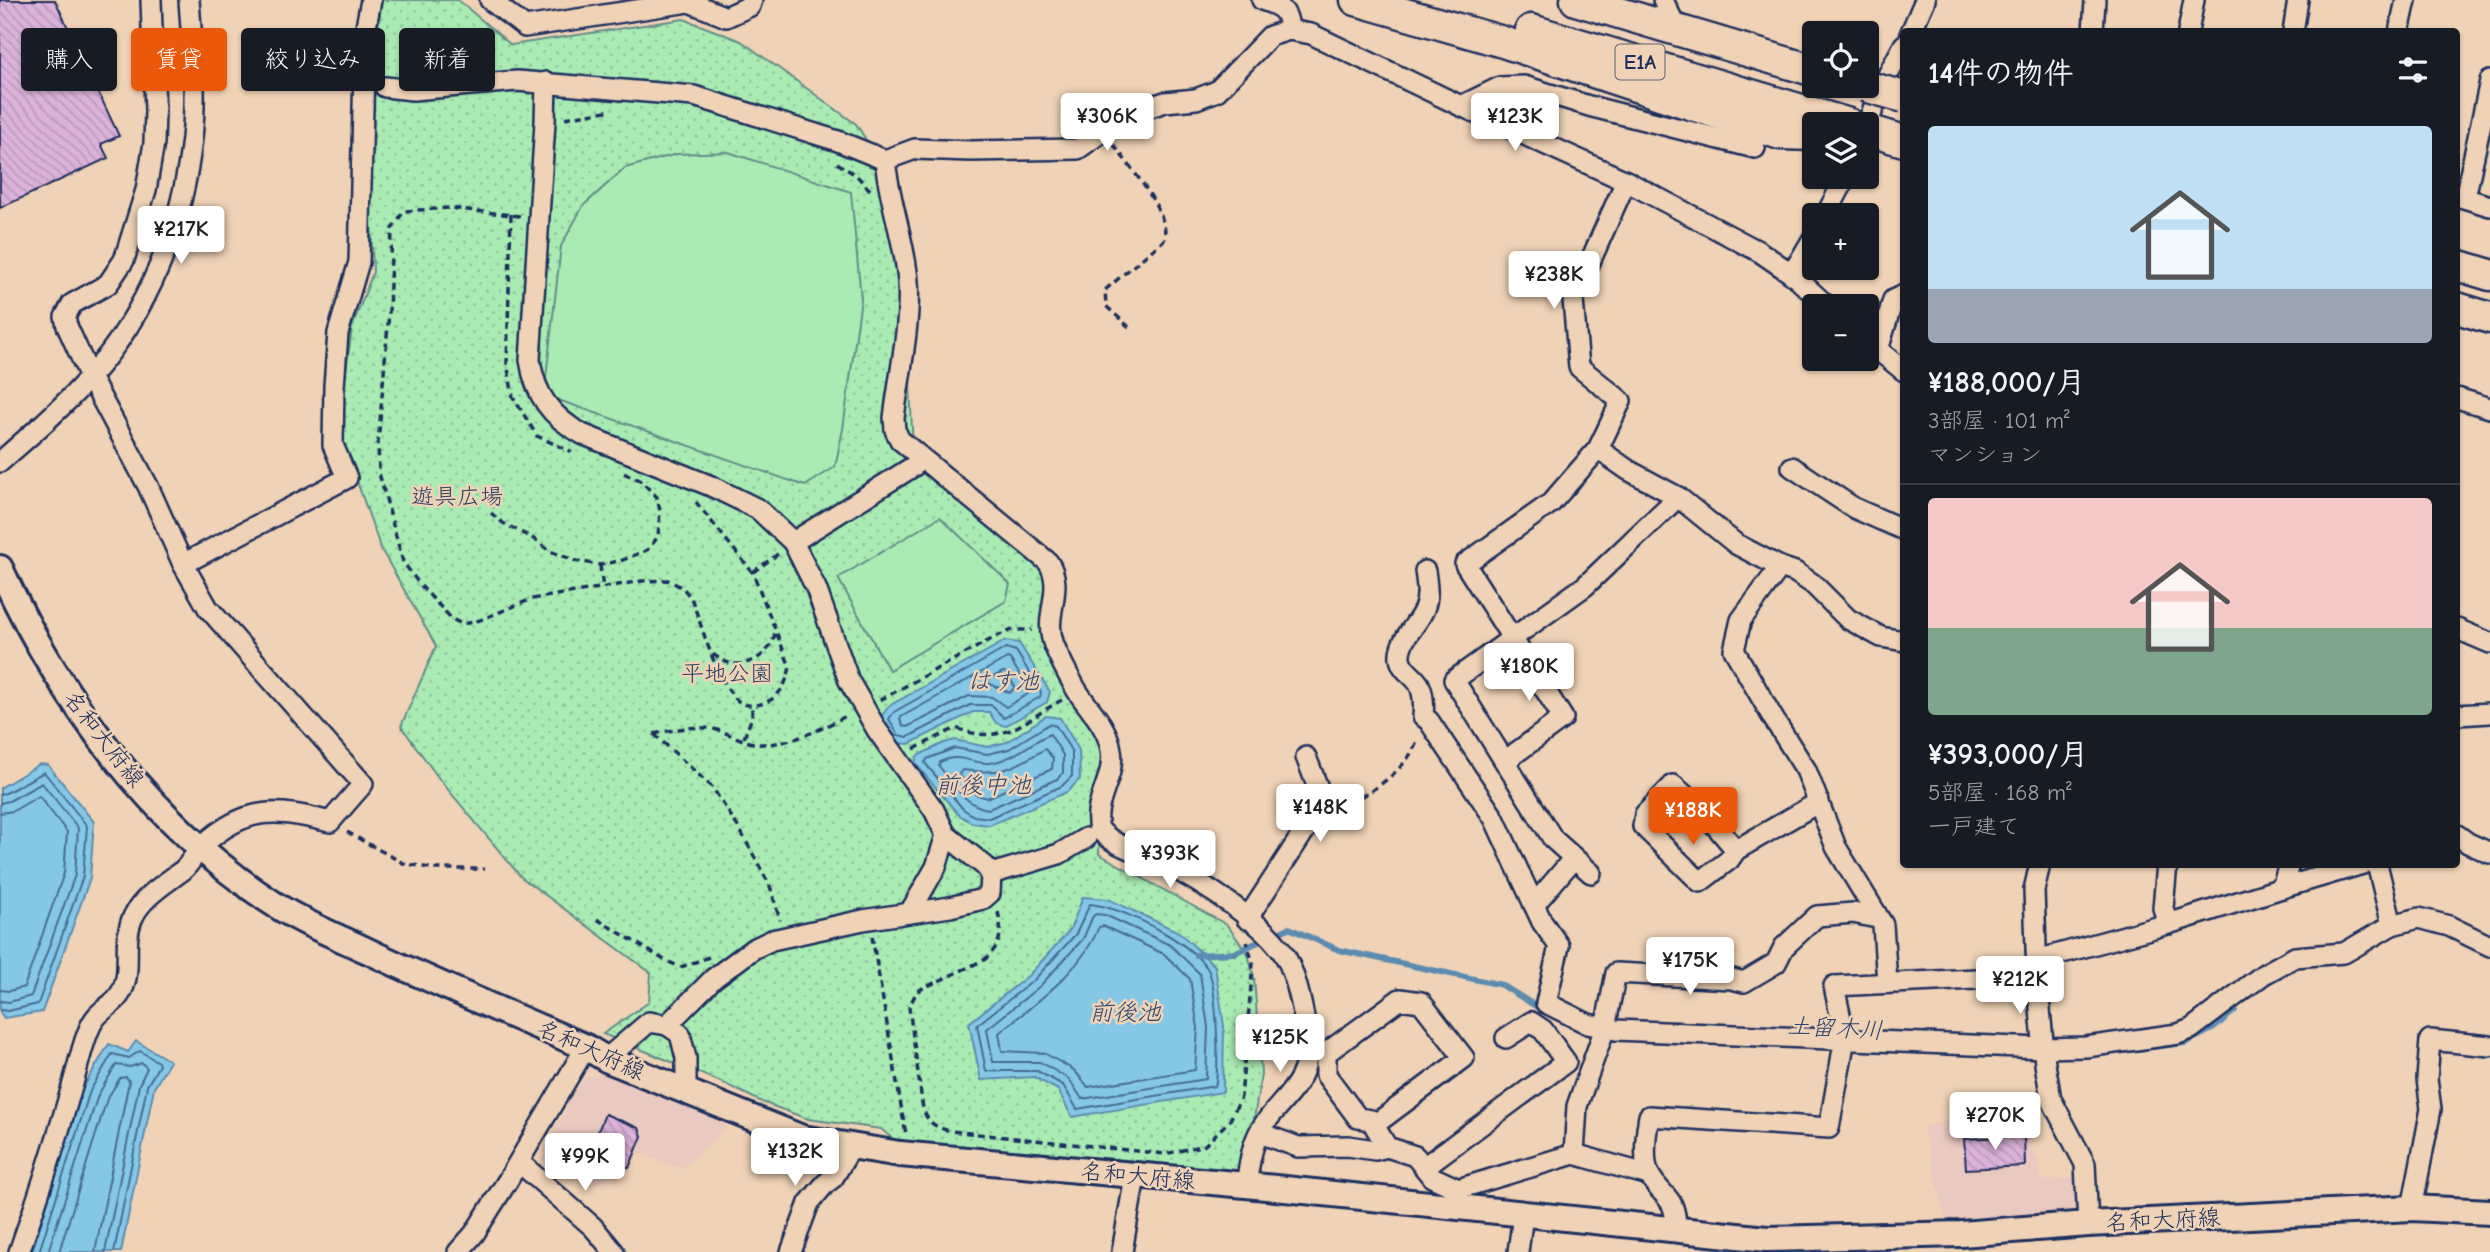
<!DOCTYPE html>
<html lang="ja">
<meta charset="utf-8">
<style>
:root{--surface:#171b24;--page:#242831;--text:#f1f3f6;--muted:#9ea1a6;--line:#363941;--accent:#ea580c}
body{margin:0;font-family:"Comic Neue","Klee One",sans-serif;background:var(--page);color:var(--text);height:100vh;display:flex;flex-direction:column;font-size:26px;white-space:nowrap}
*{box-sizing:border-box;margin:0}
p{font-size:23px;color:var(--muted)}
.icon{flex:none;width:38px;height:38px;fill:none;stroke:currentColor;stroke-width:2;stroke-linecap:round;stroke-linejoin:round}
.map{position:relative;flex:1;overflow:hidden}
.details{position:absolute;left:1900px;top:28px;width:560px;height:840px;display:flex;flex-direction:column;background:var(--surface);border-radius:7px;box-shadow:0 2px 5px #0004}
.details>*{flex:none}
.hud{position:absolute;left:21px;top:28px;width:665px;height:63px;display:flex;gap:14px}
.buttons{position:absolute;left:1802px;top:21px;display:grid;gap:14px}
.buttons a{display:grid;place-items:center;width:77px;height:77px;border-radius:7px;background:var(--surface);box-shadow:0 2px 5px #0004;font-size:35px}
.price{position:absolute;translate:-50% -60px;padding:0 16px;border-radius:7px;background:#fff;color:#222;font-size:23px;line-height:46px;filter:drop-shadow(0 2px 4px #0008)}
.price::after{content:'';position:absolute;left:50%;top:42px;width:21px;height:16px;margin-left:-10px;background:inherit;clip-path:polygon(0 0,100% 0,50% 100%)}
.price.on{background:var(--accent);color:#fff}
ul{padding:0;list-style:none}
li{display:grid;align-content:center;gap:14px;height:371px;padding:0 28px}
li+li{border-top:2px solid var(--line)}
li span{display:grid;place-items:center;height:217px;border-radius:7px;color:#555}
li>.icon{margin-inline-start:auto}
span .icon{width:126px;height:126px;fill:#fffc;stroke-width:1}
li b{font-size:30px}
h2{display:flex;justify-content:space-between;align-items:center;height:84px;padding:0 28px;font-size:30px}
.pill{padding:0 24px;border-radius:7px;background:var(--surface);box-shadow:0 2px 5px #0004;font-size:24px;line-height:63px}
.pill.on{background:var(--accent);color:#fff}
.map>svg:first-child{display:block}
</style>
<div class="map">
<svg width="2490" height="1252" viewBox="0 0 2490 1252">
<defs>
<pattern id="green-dots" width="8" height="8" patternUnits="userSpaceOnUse" patternTransform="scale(1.75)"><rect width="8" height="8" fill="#aaebb4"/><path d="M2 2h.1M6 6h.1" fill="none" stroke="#92ca9d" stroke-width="1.8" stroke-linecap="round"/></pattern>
<pattern id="building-back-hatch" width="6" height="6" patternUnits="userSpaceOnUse" patternTransform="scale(1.75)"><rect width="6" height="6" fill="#dcb2d9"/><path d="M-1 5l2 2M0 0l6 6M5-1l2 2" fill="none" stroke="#bc99bd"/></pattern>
</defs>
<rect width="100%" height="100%" fill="#f0d3b6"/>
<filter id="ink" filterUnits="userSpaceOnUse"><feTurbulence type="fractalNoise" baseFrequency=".0143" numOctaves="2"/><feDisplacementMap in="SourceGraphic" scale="14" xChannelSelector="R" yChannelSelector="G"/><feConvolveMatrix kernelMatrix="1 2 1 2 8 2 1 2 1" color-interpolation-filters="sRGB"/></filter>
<g filter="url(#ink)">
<g fill="#eac9c0">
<path d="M609,1073L724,1119L727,1127L682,1169L628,1149L600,1186L571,1157L540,1162L557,1124L583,1078Z"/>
<path d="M2016,1114L2039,1162L2042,1180L2078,1178V1207L2069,1216L1946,1220L1923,1127L1960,1118L1963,1132Z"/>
</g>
<path fill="url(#green-dots)" stroke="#628d89" stroke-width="2" d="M381,0H458L511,45L684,19L741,41L856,124L884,168L904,257L913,450L1024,543L1050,586L1059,644L1104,736L1099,854L1227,925L1248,954L1254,977L1261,1074L1245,1178L900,1145L881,1129L808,1119L762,1102L721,1082L603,1034L649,1002L651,973L521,877L440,780L401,726L436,646L381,549L343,442V393L352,328L373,272L368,143Z"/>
<g fill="#aaebb4" stroke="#628d89" stroke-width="2">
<path d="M728,152L851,192L861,299L843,429L835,467L805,486L544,395L561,246L583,206L625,168L677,154Z"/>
<path d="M940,517L1010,584L1006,601L889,670L838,578Z"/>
</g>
<g fill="#85c8e6" stroke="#5b8bb0" stroke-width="2">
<path d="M1005,641L1019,643L1050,692L1047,702L1005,726L996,723L989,712H973L909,744L894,743L880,718L889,706Z"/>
<path d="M1046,716L1060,718L1079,750L1080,779L1067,792L990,825L972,823L958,814L915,763L917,756L944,743L955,740L987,747L1007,742Z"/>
<path d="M40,764L48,765L94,822L90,878L42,1012L4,1018L0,1012V788Z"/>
<path d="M1083,897L1108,899L1179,932L1215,966L1224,1026L1223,1092L1072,1117L1058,1090L1034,1077L981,1080L969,1023L1029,975L1070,930Z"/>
<path d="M136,1041L170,1061L154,1088L121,1252H32L83,1088L109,1044L128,1052Z"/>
</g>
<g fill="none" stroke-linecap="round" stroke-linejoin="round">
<g stroke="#456c94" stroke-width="2">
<path d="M1006,648L1016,651L1041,692L1040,697L1004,718L991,705H970L908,737L898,735L889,719L894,712Z"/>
<path d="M1007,658L1010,659L1029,690L1028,694L1006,707L992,697L969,696L907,727L903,726L900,720L901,717Z"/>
<path d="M1003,672L1007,673L1015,687L1010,693L988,683L989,679Z"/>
<path d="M1049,724L1056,726L1072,752V776L1062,786L989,818L974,816L963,809L925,763L927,759L955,748L987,754L1009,749Z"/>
<path d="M1050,734L1063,755V773L1057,779L989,809C966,807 952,783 939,766L940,762C960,752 970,764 989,763C1014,760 1029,743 1050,734Z"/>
<path d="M1045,749L1053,758L1052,769L987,798L975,794L959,774L962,770C1003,775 1011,769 1045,749Z"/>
<path d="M0,794L6,793L44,772L87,826L83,876L38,1004L8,1011L0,1010"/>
<path d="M0,803L9,801L42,783L78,828L75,875L31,996L9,1002L0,1001"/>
<path d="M0,813L13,811L39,796L67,832L64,873L24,987L9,991L0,990"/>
<path d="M1090,904C1124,908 1187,940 1207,968C1217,981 1220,1070 1215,1086L1077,1109L1063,1085L1037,1071H986L977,1025L1034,980L1076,934Z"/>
<path d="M1096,914L1105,915L1170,945L1200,974L1208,1027L1206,1079L1082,1099L1069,1079L1040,1062H993L987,1029L1040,986L1083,939L1093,916Z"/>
<path d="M1103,926L1164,954L1190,979L1198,1028L1195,1070L1088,1087L1074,1070L1044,1053L1002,1051L999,1033C1035,1003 1081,972 1099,927Z"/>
<path d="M39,1252L90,1091L112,1054L129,1058L140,1051L158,1062L159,1065L147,1086L114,1252"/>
<path d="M48,1252L98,1095L116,1065L130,1067L142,1063L147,1068L139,1085L105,1252"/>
<path d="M59,1252L107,1099L120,1078L126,1077L129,1081L95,1252"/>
</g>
<g stroke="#5b8bb0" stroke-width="6">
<path d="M1196,955L1234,953L1289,928L1339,950L1502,985L1545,1012"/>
<path d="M2090,1055L2185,1043L2214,1028L2235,1010"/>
</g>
</g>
<g fill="url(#building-back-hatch)" stroke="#1b2f5e" stroke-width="2">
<path d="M0,0H55L119,136L101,144L108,158L0,208Z"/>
<path d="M605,1114L639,1128L642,1136L629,1168L590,1151Z"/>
<path d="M2024,1136L2025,1166L1966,1169L1964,1139Z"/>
</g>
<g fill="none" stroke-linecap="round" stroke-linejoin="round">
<g stroke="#1b2f5e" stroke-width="24">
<g id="minor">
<path d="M490,0L525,27L689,2L726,17L750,6L752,0"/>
<path d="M1262,0C1280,6 1288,9 1289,30L1311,34L1461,106L1626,181L1760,252L1792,274L1827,306"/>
<path d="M1663,0L1673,21"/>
<path d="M1911,32L1925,0"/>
<path d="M2093,32L2095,0"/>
<path d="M2188,32L2194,0"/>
<path d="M2293,32L2298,0"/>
<path d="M2399,32L2406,0"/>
<path d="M546,82L545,122L530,360C535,395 551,417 582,434L711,486L758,509L793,542L816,588L849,681L877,730L934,810L946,835"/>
<path d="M385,87L413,90L517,81L694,96L838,141L885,160L915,149L970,151L1078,149L1126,115L1165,102L1196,99L1217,91L1270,36L1289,30"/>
<path d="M1461,106L1500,87L1524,86L1589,106L1755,148"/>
<path d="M1867,125L1882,86L1904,45"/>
<path d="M885,160C889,198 902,234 907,272C913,313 899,376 894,418L895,430L900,440L1048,562C1066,589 1042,615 1054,645C1060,660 1068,675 1076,689C1088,709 1108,726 1111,750C1116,778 1092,801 1099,829C1115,848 1142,852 1164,863C1200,882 1264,921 1285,956C1297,976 1309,1031 1307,1054C1305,1087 1276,1104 1261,1129C1251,1146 1249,1167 1246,1185"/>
<path d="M2457,196L2490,206"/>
<path d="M2465,198L2490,81"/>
<path d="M1826,215L1846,177"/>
<path d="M1792,274L1815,235"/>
<path d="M1868,342L1904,371"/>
<path d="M1878,350L1893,300L1904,295"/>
<path d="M2457,398L2490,408"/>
<path d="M1598,449L1628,470L1678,497L1736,544L1780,567L1795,572L1813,584L1848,619L1881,637L1904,641"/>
<path d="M0,462C31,435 62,408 89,378C148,313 183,225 192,138C197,92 192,45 189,0"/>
<path d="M1792,467L1854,508L1904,530"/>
<path d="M793,542L914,466"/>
<path d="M183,564L347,478L333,445L334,386L338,333L359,262L365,32L371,0"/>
<path d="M1780,567L1741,620L1734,650L1773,718L1806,770L1836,847L1883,925L1887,983"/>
<path d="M1425,571C1427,585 1429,597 1424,609C1418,625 1398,640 1400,658C1402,671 1413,674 1419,684C1424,694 1424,706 1423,716L1429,721L1494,818L1542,922L1559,946L1546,1003L1588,1024L1616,1030L2043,1048L2086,1047L2178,1034L2191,1029L2264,974L2295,957L2344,953L2392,925L2419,918L2449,926L2490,946"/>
<path d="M2457,629L2490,643"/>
<path d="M2457,715L2490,713"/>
<path d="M1505,761L1563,718L1465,564L1551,503L1598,449L1621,401L1579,367L1573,300L1626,181"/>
<path d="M2457,835L2468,843L2490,853"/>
<path d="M1736,850L1704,812L1673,785L1645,814L1643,826L1700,882L1729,860L1736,850L1819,802"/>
<path d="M2040,864L2034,890L2037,976L2045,1064L2051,1099L2085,1164L2088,1224"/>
<path d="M2167,864L2163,908L2168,924"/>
<path d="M2377,864L2392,925"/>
<path d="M1591,873L1553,839L1454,680L1585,586L1678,497"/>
<path d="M2282,888L2363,864"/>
<path d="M1534,905L1574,858"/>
<path d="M910,912L936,867L946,835L985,866L991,874"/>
<path d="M1247,919L1320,807L1322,798L1306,757"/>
<path d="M2037,960L2168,924L2282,888L2289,864"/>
<path d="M667,1025L714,978L753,949L772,940L863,920L950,907L983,899L990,893L991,874L1059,854L1086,838"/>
<path d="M606,1059L649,1022L667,1025L680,1034L686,1058V1092"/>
<path d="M1374,1125L1464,1058L1421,1002L1400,999L1326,1053V1075L1358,1118L1371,1120L1387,1147L1415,1156L1432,1177L1458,1189L1574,1154L1649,1175"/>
<path d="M1260,1133L1298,1147L1348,1146L1375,1150L1387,1147"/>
<path d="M1574,1154L1577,1106L1605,1028L1616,973L1732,979L1744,982L1776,963L1784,947L1817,916L1853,913L1872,917L1876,914"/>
<path d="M519,1162L593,1227L614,1252"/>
<path d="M1424,1167L1566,1062L1543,1030L1531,1022L1506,1038"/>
<path d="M2412,1208L2431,1109L2427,1079L2430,1040L2490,1046"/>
<path d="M1676,1229C1676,1195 1663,1199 1650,1176C1642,1161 1646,1133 1649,1116L1829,1128L1845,1038L1834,986L2037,976"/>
<path d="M19,1252C38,1198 55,1145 71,1090C77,1072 84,1034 94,1020C101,1009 114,1005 120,994C134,973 121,942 133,917C142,897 166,883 183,870C191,863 195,853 203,845C245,806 277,808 330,822L363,784L208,608L183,564L148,486L90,377L67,326L65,317L72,304L108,284L124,260L146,190L154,143L155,111L151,0"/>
<path d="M458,1252L474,1234L508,1180L586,1047"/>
<path d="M791,1252L809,1203L825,1184L833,1178L852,1146"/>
<path d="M1122,1252L1135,1176"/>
<path d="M1518,1252L1523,1215"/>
</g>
</g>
<g stroke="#1b2f5e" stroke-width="30">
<path id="major" d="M0,568C60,700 151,824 274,904C303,923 336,936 368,951C440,985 513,1016 586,1047L606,1059L802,1138L900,1154L1246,1185L1767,1239L1961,1234L2088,1224L2412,1208L2490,1212"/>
</g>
<g stroke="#1b2f5e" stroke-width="35">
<g id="highway">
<path d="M1356,0L1503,42L1780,134L1815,135"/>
<path d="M1576,0L1815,71"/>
<path d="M1531,30L1849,124"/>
<path d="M1867,130L1904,141"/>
<path d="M2457,265L2490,275"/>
<path d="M2457,308L2490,318"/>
</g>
</g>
<g stroke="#1b2f5e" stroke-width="3.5" stroke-dasharray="7 5" stroke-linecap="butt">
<path d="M565,118L612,110"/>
<path d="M1114,145C1128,165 1172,215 1164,240L1105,290L1106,306L1129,327"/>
<path d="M837,163L856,175L871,191"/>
<path d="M511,214L507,363L513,397L537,436L572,452"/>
<path d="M520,216L450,208L404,211L392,229L389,312L378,444L379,473L403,562L420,585L452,619L462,624L475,622L532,599L642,581L668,580L683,588L691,598C702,625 716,680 736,699C742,706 752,706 761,704C779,699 786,685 790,667L753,573L695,501"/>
<path d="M491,513L503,523L532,538L550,551L576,561L600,565L623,560L647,550L658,537L660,511L657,497L640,480L621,472"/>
<path d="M600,565L603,589"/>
<path d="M753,572L778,554"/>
<path d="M713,654C718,658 726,663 733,664C753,665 771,653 775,633"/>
<path d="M880,700L997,636L1012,630H1032"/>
<path d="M654,734L712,787L740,830L770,886L780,920"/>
<path d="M654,734C674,730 692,725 713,729C728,732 744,743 759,744C791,745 819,730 846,716"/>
<path d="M744,738L752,717V707"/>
<path d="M914,749L956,728C1005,747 1022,721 1062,700"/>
<path d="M1339,807C1370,794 1406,772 1418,739"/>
<path d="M347,832L403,863L435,869H485"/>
<path d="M998,912C1003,933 1001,946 984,960L917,991L909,1007L923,1109C928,1123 935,1127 950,1131L1165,1154L1205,1145L1230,1120L1241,1097L1253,964L1247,942"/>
<path d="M597,919L666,961L681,967L709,957"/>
<path d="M872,936L906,1135"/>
</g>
<use href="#minor" stroke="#f0d3b6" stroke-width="19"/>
<use href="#major" stroke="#f0d3b6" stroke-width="24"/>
<use href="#highway" stroke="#f0d3b6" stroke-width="30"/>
<g stroke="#1b2f5e" stroke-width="35" stroke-linecap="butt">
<path id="highway-bridge" d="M1865,86L1904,97"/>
</g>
<use href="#highway-bridge" stroke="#f0d3b6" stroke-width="30"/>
</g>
</g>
<g text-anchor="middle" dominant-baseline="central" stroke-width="5" stroke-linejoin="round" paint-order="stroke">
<rect fill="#f0d3b6" stroke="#5b6078" stroke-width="2" x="1615.5" y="44.5" width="49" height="35" rx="5"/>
<g font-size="21" font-weight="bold" fill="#1b2f5e">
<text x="1640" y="62">E1A</text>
</g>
<g font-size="23" fill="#294267" stroke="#f0d3b6">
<text x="457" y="496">遊具広場</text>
<text x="727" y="673">平地公園</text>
</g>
<g font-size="23" fill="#1b2f5e" stroke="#f0d3b6">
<text transform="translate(104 739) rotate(52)">名和大府線</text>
<text transform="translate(591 1050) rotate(24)">名和大府線</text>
<text transform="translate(1138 1176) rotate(5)">名和大府線</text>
<text transform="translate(2163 1220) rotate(-3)">名和大府線</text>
</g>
<g font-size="24" font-style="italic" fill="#2b4672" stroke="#f0d3b6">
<text x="1003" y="681">はす池</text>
<text x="983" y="785">前後中池</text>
<text x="1125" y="1012">前後池</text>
<text transform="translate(1835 1028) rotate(3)">土留木川</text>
</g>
</g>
</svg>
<div class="buttons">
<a><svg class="icon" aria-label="locate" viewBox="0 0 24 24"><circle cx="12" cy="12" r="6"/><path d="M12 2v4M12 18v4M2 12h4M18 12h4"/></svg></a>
<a><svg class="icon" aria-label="layers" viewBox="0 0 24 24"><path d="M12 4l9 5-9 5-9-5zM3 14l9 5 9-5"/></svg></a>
<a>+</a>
<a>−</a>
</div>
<b class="price" style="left:1107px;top:153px">¥306K</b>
<b class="price" style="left:1515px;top:153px">¥123K</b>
<b class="price" style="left:181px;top:266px">¥217K</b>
<b class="price" style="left:1554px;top:311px">¥238K</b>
<b class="price" style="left:1529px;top:703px">¥180K</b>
<b class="price" style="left:1320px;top:844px">¥148K</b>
<b class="price on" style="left:1693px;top:847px">¥188K</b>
<b class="price" style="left:1170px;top:890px">¥393K</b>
<b class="price" style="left:1690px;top:997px">¥175K</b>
<b class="price" style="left:2020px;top:1016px">¥212K</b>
<b class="price" style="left:1280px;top:1074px">¥125K</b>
<b class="price" style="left:1995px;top:1152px">¥270K</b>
<b class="price" style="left:795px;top:1188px">¥132K</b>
<b class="price" style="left:585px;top:1193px">¥99K</b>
<div class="hud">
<a class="pill">購入</a>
<a class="pill on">賃貸</a>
<a class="pill">絞り込み</a>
<a class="pill">新着</a>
</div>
<section class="details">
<h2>14件の物件<svg class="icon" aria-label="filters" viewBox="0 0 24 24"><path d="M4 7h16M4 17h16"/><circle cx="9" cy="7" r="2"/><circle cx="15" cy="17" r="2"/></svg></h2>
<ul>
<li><span style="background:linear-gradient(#bfe0f5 75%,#9aa5b1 0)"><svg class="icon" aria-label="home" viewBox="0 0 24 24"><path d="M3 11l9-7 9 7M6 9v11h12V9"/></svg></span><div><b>¥188,000/月</b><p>3部屋 · 101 m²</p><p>マンション</p></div></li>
<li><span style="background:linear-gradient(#f6c9c9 60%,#7fa58c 0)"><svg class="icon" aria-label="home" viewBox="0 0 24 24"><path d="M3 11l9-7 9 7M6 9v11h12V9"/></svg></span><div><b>¥393,000/月</b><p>5部屋 · 168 m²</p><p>一戸建て</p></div></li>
</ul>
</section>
</div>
